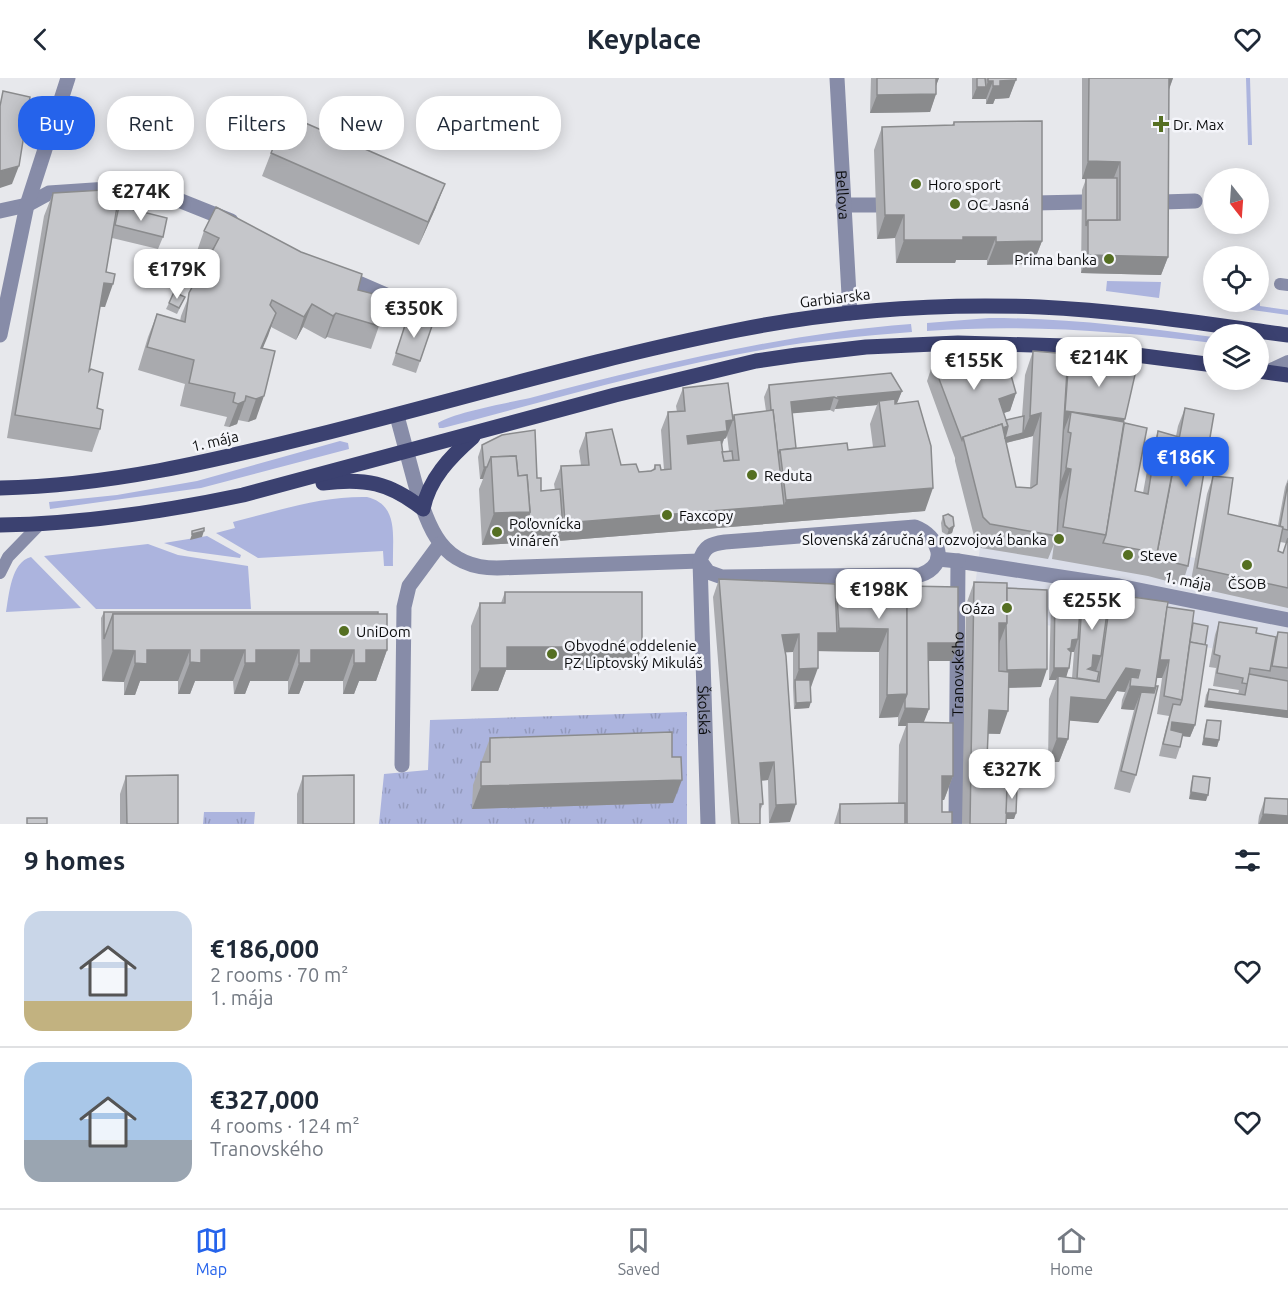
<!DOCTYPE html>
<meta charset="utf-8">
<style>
:root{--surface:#fff;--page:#f6f6f7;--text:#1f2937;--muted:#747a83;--line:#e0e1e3;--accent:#2563eb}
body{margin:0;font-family:Ubuntu,sans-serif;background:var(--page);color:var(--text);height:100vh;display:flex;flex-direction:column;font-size:22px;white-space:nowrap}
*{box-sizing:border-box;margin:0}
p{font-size:20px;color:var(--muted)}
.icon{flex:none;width:33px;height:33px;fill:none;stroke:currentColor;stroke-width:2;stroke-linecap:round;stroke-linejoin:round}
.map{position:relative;height:746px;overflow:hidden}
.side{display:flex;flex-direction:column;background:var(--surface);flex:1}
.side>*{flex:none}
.banner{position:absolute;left:18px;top:18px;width:600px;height:54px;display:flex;gap:12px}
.needle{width:39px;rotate:163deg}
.buttons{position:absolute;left:1203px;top:90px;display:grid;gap:12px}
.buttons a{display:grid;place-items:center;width:66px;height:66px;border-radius:50%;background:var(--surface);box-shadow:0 3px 15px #0003;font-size:30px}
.price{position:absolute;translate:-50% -51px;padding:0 14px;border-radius:12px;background:#fff;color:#222;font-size:20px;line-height:39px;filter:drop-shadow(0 2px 3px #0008)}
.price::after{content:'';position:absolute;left:50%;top:36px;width:18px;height:14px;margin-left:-9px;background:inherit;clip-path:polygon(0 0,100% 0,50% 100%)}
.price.selected{background:var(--accent);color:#fff}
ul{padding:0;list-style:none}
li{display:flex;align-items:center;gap:18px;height:150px;padding:0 24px}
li+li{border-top:2px solid var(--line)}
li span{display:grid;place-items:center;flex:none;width:168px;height:120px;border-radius:18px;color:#555}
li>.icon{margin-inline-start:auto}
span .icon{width:72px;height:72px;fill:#fffc;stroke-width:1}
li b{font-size:26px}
h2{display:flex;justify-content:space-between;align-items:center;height:72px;padding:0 24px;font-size:26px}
.chip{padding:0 21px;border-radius:24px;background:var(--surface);box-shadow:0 3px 15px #0003;font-size:21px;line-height:54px}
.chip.selected{background:var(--accent);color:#fff}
header{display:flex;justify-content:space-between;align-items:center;height:78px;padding:0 24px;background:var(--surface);font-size:27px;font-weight:700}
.tab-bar{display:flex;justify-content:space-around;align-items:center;height:84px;border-top:2px solid var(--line);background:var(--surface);font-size:16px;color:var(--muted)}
.tab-bar a{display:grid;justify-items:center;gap:3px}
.tab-bar .selected{color:var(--accent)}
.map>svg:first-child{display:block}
</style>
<header><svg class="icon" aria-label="back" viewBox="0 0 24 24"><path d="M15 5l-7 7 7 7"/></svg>Keyplace<svg class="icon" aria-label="heart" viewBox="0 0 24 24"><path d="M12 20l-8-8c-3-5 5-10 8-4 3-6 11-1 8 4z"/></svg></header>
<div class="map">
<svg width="1288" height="746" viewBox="0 0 1288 746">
<defs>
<pattern id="park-tufts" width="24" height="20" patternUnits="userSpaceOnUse" patternTransform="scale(1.5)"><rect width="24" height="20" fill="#acb4de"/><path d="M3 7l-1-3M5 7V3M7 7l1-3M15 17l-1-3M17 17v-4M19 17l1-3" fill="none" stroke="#939abd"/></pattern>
</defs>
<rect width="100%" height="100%" fill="#e7e8ec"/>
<path fill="#dadde8" d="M983,446L1175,476L1288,498V584L1127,555L971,540Z"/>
<g fill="#acb4de">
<path d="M1246,0H1250L1252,67H1248Z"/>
<path d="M1107,203L1161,204L1159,220L1106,213Z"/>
<path d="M1259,215L1260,228L1288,232V237L1216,227L1217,224H1258Z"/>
<path d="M989,240C1065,240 1138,249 1213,259V265C1118,253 1024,246 927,253V245Z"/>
<path d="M911,246L912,254C863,258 815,262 767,271C658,290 551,322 443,350H439L438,345C455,334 508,325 530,320C656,287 781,256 911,246Z"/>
<path d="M340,363L348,365L349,371L201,410L50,431L49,424L117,417L197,403Z"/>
<path d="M367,419C400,427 392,460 393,488H384L383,473L258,480L216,455L235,450L233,444C277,433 321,418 367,419Z"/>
<path d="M207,458L241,477L240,480L188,473L164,465Z"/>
<path d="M148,466L178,477L248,488L251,531H96L44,478Z"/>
<path d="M31,479L81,530L6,534C9,517 11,484 31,479Z"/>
</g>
<g fill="url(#park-tufts)">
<path d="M687,634V746H379L384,696L428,692L430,642Z"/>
<path d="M204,734H255L254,746H203Z"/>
</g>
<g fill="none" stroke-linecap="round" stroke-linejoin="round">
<g stroke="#878ca8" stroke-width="12">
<path d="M1280,206L1288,207"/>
<path d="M1264,294L1288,283"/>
<path d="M0,495L8,479L40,446"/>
</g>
<g stroke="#878ca8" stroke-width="15">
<path d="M1162,124L1195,123"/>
<path d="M1034,125L1082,124"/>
<path d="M843,127H876"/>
<path id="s1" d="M956,746L958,483L1119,508L1288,542"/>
</g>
<g stroke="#878ca8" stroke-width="15">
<path id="s2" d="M837,0L850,235"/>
<path d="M0,133L27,127L49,115L123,110L176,121L231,143"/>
<path d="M342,198L432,237"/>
<path d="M397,338C403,360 409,383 415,405C429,451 441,490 497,490L700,483"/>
<path d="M938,481L958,483"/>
<path id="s3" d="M700,483L708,494L722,499L920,497C950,487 939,458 915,449L725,464C711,466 704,468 700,483L708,746"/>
<path d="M402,687L404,529L409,508L440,466"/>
</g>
<path stroke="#878ca8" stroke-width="15" d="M0,257L27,127L68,0"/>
<g stroke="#3b4170" stroke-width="15">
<path d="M1258,293L1288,297"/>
<path d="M323,405C365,400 389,404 423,431C429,401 450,379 473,359"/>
<path d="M0,410C109,408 212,383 317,357C457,322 597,280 738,252C837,232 939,225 1040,229C1123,233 1206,246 1288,257"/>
<path d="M0,447C82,446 162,434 243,417L615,317L756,283L797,277L866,269L958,265L1066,268L1214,287"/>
</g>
</g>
<g fill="#a9aaae" fill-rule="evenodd">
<path d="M871,0H939L936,7V16L930,34L870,35Z"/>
<path d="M972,0H1016L1009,20L995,21L993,26H986V21H972Z"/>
<path d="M1082,0H1173L1169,12L1168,179L1161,197L1081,195L1082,112L1086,101H1082Z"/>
<path d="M954,44L1042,163L1033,186L987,187V182H956L955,185H896L895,160L877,161L874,72L882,49L952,47Z"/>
<path d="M271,75L436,129L419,167L262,98Z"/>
<path d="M53,115L115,141L119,128L163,159L158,171L112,160L106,194L105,229H100L89,293L97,330L100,351L92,374L7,360L44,138Z"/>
<path d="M204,153L358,212L379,248L371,271L327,259L325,261L303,249L296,262L271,249L262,271L256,341L248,344L238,342L237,346L229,349L224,348L227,339L180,328L185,306L138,292L148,259L157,236L180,243L181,238L192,210L187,207L195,184L199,177L196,176Z"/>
<path d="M185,219L177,236L166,231L169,225Z"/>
<path d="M408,238L432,248L416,295L392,287Z"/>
<path d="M1033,273L1068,283L1069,279L1124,343L1135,413L1143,415L1150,376L1158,353L1176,358L1178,348L1185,330L1188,488L1182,507L1148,498L1052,481L1054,466L1048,481L981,470L975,462L955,383V380L927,303L933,285L991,297L1016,315L1010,333L1003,335L1006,342L1022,338L1025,297ZM1033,358L1030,410L1016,409L1006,365Z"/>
<path d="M769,307L902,313L897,325L925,433L558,463L482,467L479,411L483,401H480L478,379L482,367L537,400L541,413L555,412L554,406L561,388L581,387L579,373L586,355L621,387L639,394L653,392L655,387L661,392H664L661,352L668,334H677L676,328L683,310L732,340L734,337L766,333L764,319ZM877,327L870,346L873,369L848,372L796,370L792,335L830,332L834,334L835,331ZM727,357L729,373L722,374V367L724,361L726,360Z"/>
<path d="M1213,398L1228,436L1278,447L1285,409L1288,401V530L1190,508L1207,416ZM1280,464L1286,465L1283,475L1278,473Z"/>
<path d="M943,438L954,448L952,455L947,457L942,454L941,445Z"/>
<path d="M719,501L835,506L836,501L907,508L952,583H928L929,631L923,644L953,698L944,722H942V734L952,746H834L840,726L898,725L899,667L906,648H898V639L879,640V574L818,573L811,609H810L809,630L794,631L793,609V574H785L790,744L769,745L768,702L761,703L763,726L760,733V746H731L713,519Z"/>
<path d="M974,504L1007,510L1041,609L1008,610L1000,656H988L987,681L1007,710L1016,735L1014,741H1006V746H962L966,527ZM999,565L1000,593H999Z"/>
<path d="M1083,510L1108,522L1111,516L1167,529L1193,545L1195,647L1190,659L1182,658L1180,669L1176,681L1159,678L1169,638L1157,636L1162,600H1157L1136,697L1130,715L1114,711L1134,632L1121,631L1122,622L1125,614L1117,613L1098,645L1069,642L1068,661L1059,684H1048L1049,621L1056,602H1049L1051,525L1055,513L1081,515ZM1071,574H1074L1072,600L1066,599Z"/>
<path d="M505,514L642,569L633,592H506L498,613H471V548L480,525H501Z"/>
<path d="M104,534L387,572L376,603H359L354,616H343V603H304L299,616H288V603H250L245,616H234L233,603H195L190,616H178V603H140L135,617H124V604L102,603L101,540Z"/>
<path d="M1219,544L1256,555L1276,559L1278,554L1288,555V640L1204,629L1206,617L1209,611L1238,616L1239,612L1213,608L1216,590L1209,589L1215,557Z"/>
<path d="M1207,642L1219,662L1217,669L1202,667L1205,648Z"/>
<path d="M490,660L672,679L673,725L472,731L473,707Z"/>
<path d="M126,698L178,746H120V716Z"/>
<path d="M303,698L354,746H297V716Z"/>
<path d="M1193,698L1206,723L1189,721L1191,705Z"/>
<path d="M1265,720L1288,746H1258L1259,738Z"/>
</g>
<g fill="#8a8b8d">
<path d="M936,0H939L933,16H936L930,34L870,35L877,17Z"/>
<path d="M1168,0H1173L1167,16Z"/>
<path d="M1016,2L1009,20L995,21L993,26H986L993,8L1000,3Z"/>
<path d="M988,3H993L986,21H972L977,9H986Z"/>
<path d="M1088,83L1120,84L1113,102L1082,101Z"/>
<path d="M19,88L12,106L0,110V93Z"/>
<path d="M445,106L436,129L419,167L428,144Z"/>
<path d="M885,137H904L895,160L877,161Z"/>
<path d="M963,159H996L987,182H956L955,185H896L904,162Z"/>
<path d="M1042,163L1033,186L987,187L996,164Z"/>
<path d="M1088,177L1168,179L1161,197L1081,195Z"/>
<path d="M104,205L113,206L105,229L96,228Z"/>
<path d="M312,226L303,249L296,262L304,239Z"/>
<path d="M276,235L268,258L253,293L261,270Z"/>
<path d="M336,235L327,259L325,261L333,238Z"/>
<path d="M902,313L897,325L879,323L877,327L835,331L839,321L838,319Z"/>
<path d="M1016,315L1010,333L992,339L999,321Z"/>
<path d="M264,318L256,341L248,344L256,321Z"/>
<path d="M834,319L830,332L786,336L791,324Z"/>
<path d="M245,323L237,346L229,349L238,326Z"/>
<path d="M1065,333L1125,341L1118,359L1071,334L1064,352L1059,351Z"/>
<path d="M1041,335L1033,358L1002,366L964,363L1008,348L1023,355L1030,338Z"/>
<path d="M733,342L726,360L724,361L720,371L681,376L687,358L726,343Z"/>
<path d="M484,389H487L483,401H480Z"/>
<path d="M1066,390L1071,391L1060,422H1054Z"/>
<path d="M933,410L925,433L558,463L565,445L784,427L786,422Z"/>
<path d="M530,434L563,450L558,463L482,467L494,435Z"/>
<path d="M954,448L952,455L947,457L949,451Z"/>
<path d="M204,453L202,459L190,462L192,456Z"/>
<path d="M999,545H1007L998,568Z"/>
<path d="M839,550L888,551L879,574L812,573L818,555H837Z"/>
<path d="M799,556L793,574L775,575L782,557Z"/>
<path d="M1078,561L1074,574H1069L1064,583L1072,562Z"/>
<path d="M928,565H958L952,583H921Z"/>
<path d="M507,569H642L633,592H506L498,613H471L480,590Z"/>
<path d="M113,572L135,573L124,604L102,603Z"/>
<path d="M147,572H190L178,603H140L135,617H124L135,585Z"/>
<path d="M201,572H245L233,603H195L190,616H178L190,584Z"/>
<path d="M256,572H299L288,603H250L245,616H234L245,585Z"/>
<path d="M311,572H354L343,603H304L299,616H288L299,585Z"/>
<path d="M366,572H387L376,603H359L354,616H343L354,585Z"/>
<path d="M1093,577L1101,578L1095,596L1082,606Z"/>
<path d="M1158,582H1169L1162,600H1152Z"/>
<path d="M818,590L811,609H795V602L799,591Z"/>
<path d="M1054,590H1069L1065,603L1058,598L1056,602H1049Z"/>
<path d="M1126,590L1140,592L1134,608L1155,610L1147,633L1141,614L1134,632L1121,631L1130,608L1131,599L1125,614L1117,613L1098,645L1062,642L1071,619Z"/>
<path d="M1047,591L1041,609L1000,610L1007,592Z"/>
<path d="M907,616L898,639L879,640L887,617Z"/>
<path d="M1207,623L1288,633V640L1204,629Z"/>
<path d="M811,624L809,630L794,631L796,625Z"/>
<path d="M905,630L929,631L922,649L907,644L906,648H898Z"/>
<path d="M989,632L1008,633L1000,656L981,655Z"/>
<path d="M1172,644L1195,647L1190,659L1167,656Z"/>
<path d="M1057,660L1068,661L1059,684H1048Z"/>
<path d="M1204,660L1219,662L1217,669L1202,667Z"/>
<path d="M774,684L768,702L753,703L760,685Z"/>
<path d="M942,698H953L944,722H934Z"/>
<path d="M682,702L673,725L472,731L481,708Z"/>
<path d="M1191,714L1208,717L1206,723L1189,721Z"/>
<path d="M796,726L790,744L769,745L776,727Z"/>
<path d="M1002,735H1016L1014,741H1000Z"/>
<path d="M1263,736L1288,738V746H1259Z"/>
</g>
<g fill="#c5c6ca" stroke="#8a8b8d" stroke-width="1.5">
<path d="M877,0H936V16L877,17Z"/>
<path d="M977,0H985L986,9H977Z"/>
<path d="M988,0H1016V2L1000,3V8H993V3H988Z"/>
<path d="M1089,0H1169L1168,179L1088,177V142H1120V84L1088,83Z"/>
<path d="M3,13L30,19L19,88L0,93V28Z"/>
<path d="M287,37L445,106L428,144L271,75Z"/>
<path d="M1042,43V163L996,164V159H963V162H904V137H885L882,49L954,47V44Z"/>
<path d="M1086,100H1117V142H1088L1086,148Z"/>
<path d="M120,111L106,194L115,196L113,206L104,205L89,293L91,291L103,295L97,330L103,332L100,351L15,337L53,115Z"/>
<path d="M119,128L167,140L163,159L115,147Z"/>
<path d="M216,129L301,174L362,196L358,212L386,219L379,248L336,235L333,238L312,226L304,239L272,222L270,227L276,235L261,270L275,273L264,318L256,321L246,318L245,323L238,326L233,324L235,315L189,305L194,282L147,269L157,236L185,244L189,215L203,189L195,184L200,175L209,179L219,160L204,153Z"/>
<path d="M174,214L185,219L179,230L169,225Z"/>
<path d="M408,238L432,248L420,283L396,275Z"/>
<path d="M979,266L991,297L1009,290L1016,315L999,321L1008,348L1003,350L1002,346L963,359L962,362L933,285Z"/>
<path d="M1033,273L1068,276L1057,458L990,446L983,439L963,359L1002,346L1016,409L1031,410L1037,406L1041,335L1030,338Z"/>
<path d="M1069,279L1137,288L1125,341L1065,333Z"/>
<path d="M891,295L902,313L838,319L839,321L834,319L791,324L796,370L780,372L778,377L773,332H771L769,307Z"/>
<path d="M728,305L733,342L726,343L727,353L687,358L688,366L721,362L724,383L739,382L734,337L773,332L784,427L565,445L561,388L589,387L586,355L612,351L621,387L636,386L639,394L651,393L655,391V387H660L661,392L671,391L668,334L685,333L683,310Z"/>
<path d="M895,321V326L918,323L931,368L933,410L786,422L780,372L847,365L848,372L885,368L879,323Z"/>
<path d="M1185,330L1214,336L1188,488L1155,480L1157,475Z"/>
<path d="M1071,334L1124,344L1106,457L1063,449L1071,391L1066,390L1071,355L1068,354Z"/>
<path d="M1024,338L1023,355L1005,360L1008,348L1006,342Z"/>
<path d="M1125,345L1147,350L1135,413L1148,416L1158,353L1179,359L1157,475L1103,465L1106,457L1124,347Z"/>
<path d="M535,352L537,400H541V413L560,411L563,450L523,453L530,434L527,397L518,398L516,378L491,379L487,389H484L482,367L502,357Z"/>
<path d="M732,373L733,382L724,383L722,374Z"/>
<path d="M516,378L518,398L527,397L530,434L494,435L491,379Z"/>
<path d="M1213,398L1233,400L1228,436L1283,449L1278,473L1283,475L1288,460V510L1197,490Z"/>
<path d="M1288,405V452L1283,451V449L1280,448Z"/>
<path d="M948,436L953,439L954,448L949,451L945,447L943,438Z"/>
<path d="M204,450V453L192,456V453Z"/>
<path d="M719,501L835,506L837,555H818V590L799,591V556L782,557L786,578L796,726L776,727L774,684L760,685L763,726H760V746H739Z"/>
<path d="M836,501L907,502V616L887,617L888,551L839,550Z"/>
<path d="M974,504L1007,505V545H999V593L1009,594L1008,633L989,632L987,681L1009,682L1006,746H970Z"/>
<path d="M907,508L958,509V565H928L929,631L905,630V621L907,616Z"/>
<path d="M1007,510L1047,512V591L1007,592L1006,547L1007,545Z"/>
<path d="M1083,510L1110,513L1101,578L1093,577L1092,589L1088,591L1099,594L1097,603L1077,600Z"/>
<path d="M1055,513L1081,515L1078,561L1072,562L1071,570L1068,571L1071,574L1069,590H1054Z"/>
<path d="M505,514H642V569H507V590H480V525H505Z"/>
<path d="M1111,516L1168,524L1155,610L1130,608L1131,599L1138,600L1140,592L1126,590L1106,622L1071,619L1068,661L1057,660L1058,598L1099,604Z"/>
<path d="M1167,529L1194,533L1182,622L1164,618L1169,582H1160Z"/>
<path d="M104,534H378V536H113L104,561Z"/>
<path d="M113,536H387V572H366V585H354V572H311V585H299V572H256V585H245V572H201V585L190,584V572H147V586L135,585V573L113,572Z"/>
<path d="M1219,544L1257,550L1256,555L1276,559L1270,593L1250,590L1248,606L1242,605L1243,600L1217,595L1220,578L1214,576Z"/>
<path d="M1193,545L1208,548L1205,567L1190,564Z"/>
<path d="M1278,554L1288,555V590L1272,588Z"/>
<path d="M1190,564L1207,567L1195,647L1172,644L1171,652L1183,655L1180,669L1163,666L1173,626L1180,627L1182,622Z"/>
<path d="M1249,596L1288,603V633L1207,623L1209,611L1245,617Z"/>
<path d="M795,602H810L811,624L796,625Z"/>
<path d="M1156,608H1158L1136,697L1121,693L1141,614L1154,615Z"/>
<path d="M1207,642L1221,643L1219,662L1204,660Z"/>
<path d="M907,644L953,645V698H942V734H952V746H907Z"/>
<path d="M672,654V679H681L682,702L481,708V684H490V660Z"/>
<path d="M178,697V746H127L126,698Z"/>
<path d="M354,697V746H303V698Z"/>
<path d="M1193,698L1210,700L1208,717L1191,714Z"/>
<path d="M1007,710H1017L1016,735H1006Z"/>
<path d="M1265,720L1288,721V738L1263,736Z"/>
<path d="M905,725V746H840V726Z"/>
<rect x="27" y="740" width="20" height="6"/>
</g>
<g fill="#556f22" stroke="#f4f5fa" stroke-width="2">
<path d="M1158 37h6v6h6v6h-6v6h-6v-6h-6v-6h6z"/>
<circle cx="916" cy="106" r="6"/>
<circle cx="955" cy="126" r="6"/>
<circle cx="1109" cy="181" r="6"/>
<circle cx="752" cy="397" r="6"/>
<circle cx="667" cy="437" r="6"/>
<circle cx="497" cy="454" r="6"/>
<circle cx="1059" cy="461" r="6"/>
<circle cx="1128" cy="477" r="6"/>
<circle cx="1247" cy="487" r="6"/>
<circle cx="1007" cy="530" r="6"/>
<circle cx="344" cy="553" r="6"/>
<circle cx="552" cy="576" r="6"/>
</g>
<g text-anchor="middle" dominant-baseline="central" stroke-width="5" stroke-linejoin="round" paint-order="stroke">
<g font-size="15" fill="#0b0c0d" stroke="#f4f5fa" text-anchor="start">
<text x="1173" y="46">Dr. Max</text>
<text x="928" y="106">Horo sport</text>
<text x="967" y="126">OC Jasná</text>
<text x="1097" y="181" text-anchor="end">Prima banka</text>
<text x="764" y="397">Reduta</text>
<text x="679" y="437">Faxcopy</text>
<text x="509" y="445">Poľovnícka<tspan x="509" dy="17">vináreň</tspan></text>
<text x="1047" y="461" text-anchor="end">Slovenská záručná a rozvojová banka</text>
<text x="1140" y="477">Steve</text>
<text x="1247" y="505" text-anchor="middle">ČSOB</text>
<text x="995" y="530" text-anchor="end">Oáza</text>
<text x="356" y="553">UniDom</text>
<text x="564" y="567">Obvodné oddelenie<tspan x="564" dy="17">PZ Liptovský Mikuláš</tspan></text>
</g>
<g font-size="15" fill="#0b0c0d" stroke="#f4f5fa">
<text stroke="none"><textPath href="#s2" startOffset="117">Bellova</textPath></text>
<text transform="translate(835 220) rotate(-7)">Garbiarska</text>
<text transform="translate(215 363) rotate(-13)">1. mája</text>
<text transform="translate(1188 503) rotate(11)">1. mája</text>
<text stroke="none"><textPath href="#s1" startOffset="150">Tranovského</textPath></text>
<text stroke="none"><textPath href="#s3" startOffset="668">Školská</textPath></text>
</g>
</g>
</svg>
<div class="buttons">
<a><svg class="needle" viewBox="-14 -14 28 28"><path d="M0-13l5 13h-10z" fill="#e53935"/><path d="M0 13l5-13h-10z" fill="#747a83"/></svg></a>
<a><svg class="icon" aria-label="locate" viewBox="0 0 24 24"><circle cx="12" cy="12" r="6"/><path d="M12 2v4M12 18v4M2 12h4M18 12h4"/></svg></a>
<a><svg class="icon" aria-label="layers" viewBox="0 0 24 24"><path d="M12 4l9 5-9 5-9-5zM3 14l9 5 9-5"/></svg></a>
</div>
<b class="price" style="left:141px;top:144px">€274K</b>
<b class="price" style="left:177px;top:222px">€179K</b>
<b class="price" style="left:414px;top:261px">€350K</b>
<b class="price" style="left:1099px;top:310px">€214K</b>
<b class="price" style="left:974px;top:313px">€155K</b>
<b class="price selected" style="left:1186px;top:410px">€186K</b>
<b class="price" style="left:879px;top:542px">€198K</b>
<b class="price" style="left:1092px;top:553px">€255K</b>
<b class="price" style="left:1012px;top:722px">€327K</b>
<div class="banner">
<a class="chip selected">Buy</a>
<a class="chip">Rent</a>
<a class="chip">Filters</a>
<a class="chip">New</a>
<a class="chip">Apartment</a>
</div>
</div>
<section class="side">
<h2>9 homes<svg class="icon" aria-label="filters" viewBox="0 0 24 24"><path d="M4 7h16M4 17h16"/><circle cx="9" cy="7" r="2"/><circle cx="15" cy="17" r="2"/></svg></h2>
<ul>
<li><span style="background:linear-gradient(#c9d6e8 75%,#c2b280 0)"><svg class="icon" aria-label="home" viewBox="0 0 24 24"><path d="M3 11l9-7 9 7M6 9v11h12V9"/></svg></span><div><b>€186,000</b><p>2 rooms · 70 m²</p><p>1. mája</p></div><svg class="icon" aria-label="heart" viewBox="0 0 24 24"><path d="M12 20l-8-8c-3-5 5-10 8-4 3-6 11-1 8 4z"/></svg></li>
<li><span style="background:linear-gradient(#a9c7e8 65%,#9aa5b1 0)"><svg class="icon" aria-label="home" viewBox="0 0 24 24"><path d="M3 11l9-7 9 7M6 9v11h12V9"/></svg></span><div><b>€327,000</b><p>4 rooms · 124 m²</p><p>Tranovského</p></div><svg class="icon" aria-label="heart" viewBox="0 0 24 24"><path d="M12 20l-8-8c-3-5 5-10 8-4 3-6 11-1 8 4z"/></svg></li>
</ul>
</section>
<nav class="tab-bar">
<a class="selected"><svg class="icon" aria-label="map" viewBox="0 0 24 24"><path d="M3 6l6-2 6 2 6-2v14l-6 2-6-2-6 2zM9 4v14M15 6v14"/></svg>Map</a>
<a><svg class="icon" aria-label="saved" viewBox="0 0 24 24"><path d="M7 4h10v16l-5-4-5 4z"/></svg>Saved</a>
<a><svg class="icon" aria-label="home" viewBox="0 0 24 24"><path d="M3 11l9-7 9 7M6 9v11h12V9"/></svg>Home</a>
</nav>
